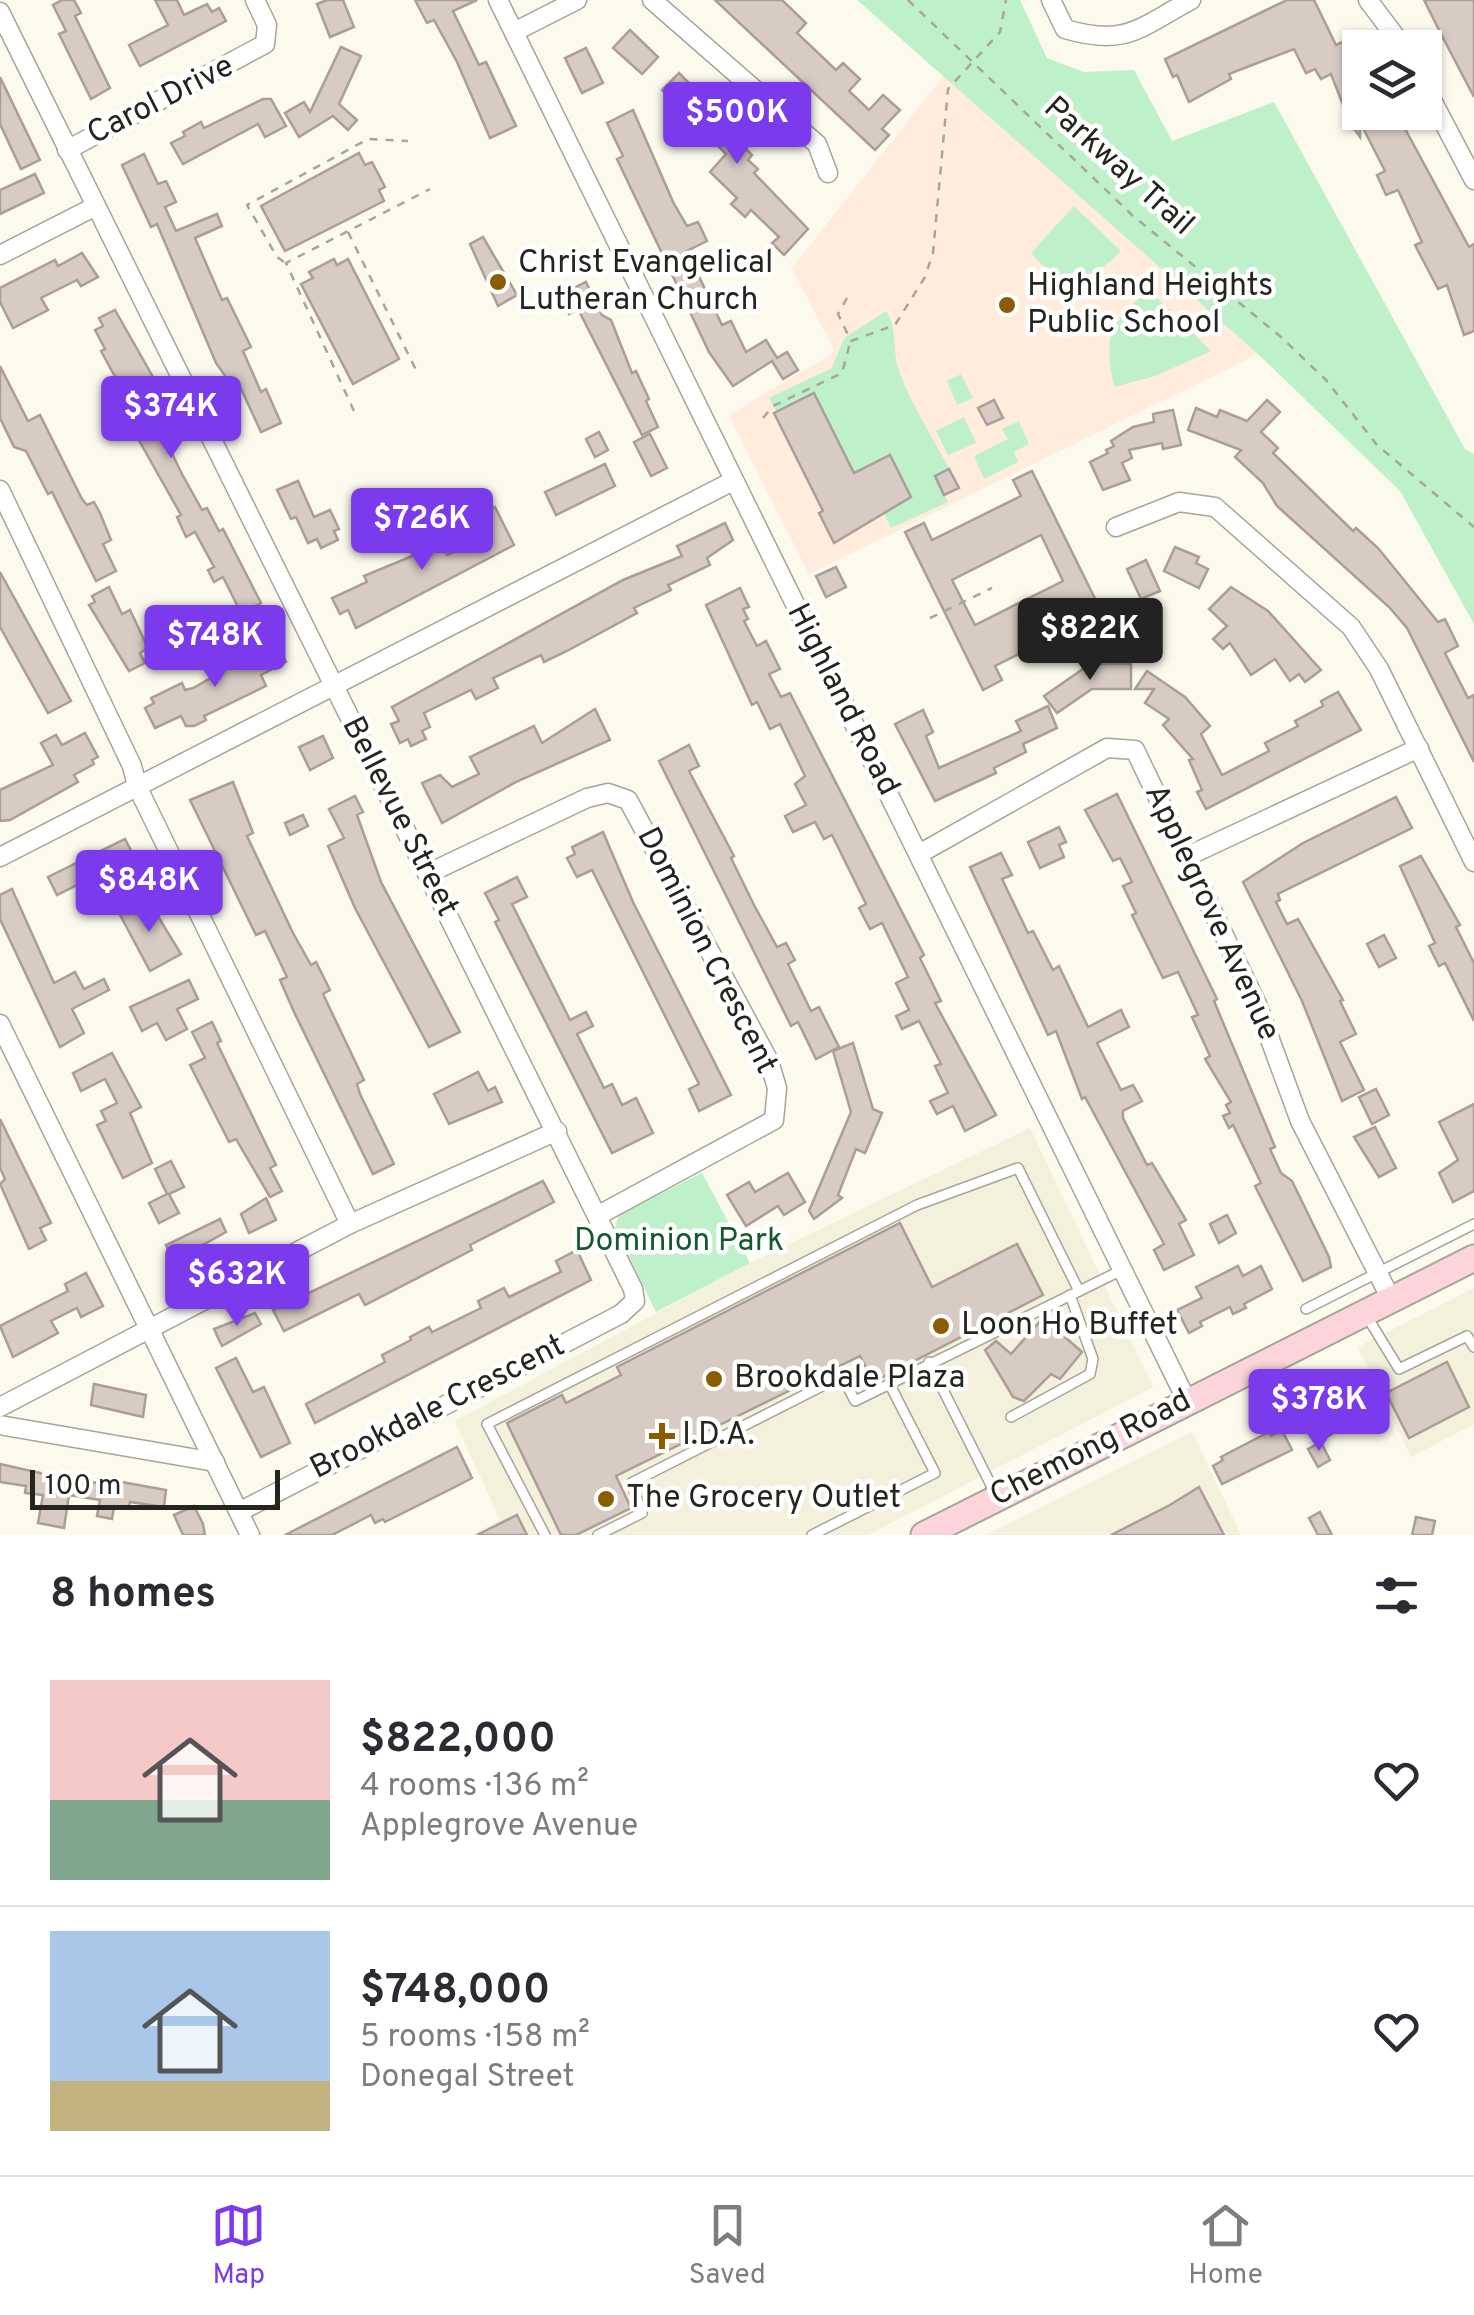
<!DOCTYPE html>
<meta charset="utf-8">
<style>
:root{--surface:#fff;--page:#f7f7f7;--text:#2b2b33;--muted:#7c7c81;--line:#e1e1e2;--accent:#7c3aed}
body{margin:0;font-family:Overpass,sans-serif;background:var(--page);color:var(--text);height:100vh;display:flex;flex-direction:column;font-size:38px;white-space:nowrap}
*{box-sizing:border-box;margin:0}
p{font-size:32px;color:var(--muted)}
.icon{flex:none;width:55px;height:55px;fill:none;stroke:currentColor;stroke-width:2;stroke-linecap:round;stroke-linejoin:round}
.map{position:relative;height:1535px;overflow:hidden}
.sheet{display:flex;flex-direction:column;background:var(--surface);flex:1}
.sheet>*{flex:none}
.fabs{position:absolute;left:1342px;top:30px;display:grid;gap:20px}
.fabs a{display:grid;place-items:center;width:100px;height:100px;border-radius:0px;background:var(--surface);box-shadow:0 2px 8px #0004;font-size:50px}
.scale{position:absolute;left:30px;bottom:25px;width:250px;box-sizing:border-box;padding-left:10px;border:5px solid #252520;border-top:0;font-size:28px;line-height:35px;white-space:nowrap;color:#252520;-webkit-text-stroke:8px #fff;paint-order:stroke}
.price{position:absolute;translate:-50% -85px;padding:0 22px;border-radius:10px;background:var(--accent);color:#fff;font-size:32px;line-height:65px;filter:drop-shadow(0 2px 5px #0008)}
.price::after{content:'';position:absolute;left:50%;top:60px;width:30px;height:22px;margin-left:-15px;background:inherit;clip-path:polygon(0 0,100% 0,50% 100%)}
.price.selected{background:#222;color:#fff}
ul{padding:0;list-style:none}
li{display:flex;align-items:center;gap:30px;height:250px;padding:0 50px}
li+li{border-top:2px solid var(--line)}
li span{display:grid;place-items:center;flex:none;width:280px;height:200px;border-radius:0px;color:#555}
li>.icon{margin-inline-start:auto}
span .icon{width:120px;height:120px;fill:#fffc;stroke-width:1}
li b{font-size:42px}
h2{display:flex;justify-content:space-between;align-items:center;height:120px;padding:0 50px;font-size:42px}
.tab-bar{display:flex;justify-content:space-around;align-items:center;height:140px;border-top:2px solid var(--line);background:var(--surface);font-size:28px;color:var(--muted)}
.tab-bar a{display:grid;justify-items:center;gap:5px}
.tab-bar .selected{color:var(--accent)}
.map>svg:first-child{display:block}
</style>
<div class="map">
<svg width="1474" height="1535" viewBox="0 0 1474 1535">
<rect width="100%" height="100%" fill="#fcfaed"/>
<g fill="#f3f0db">
<path d="M1030,1128L1153,1387L868,1535H471L500,1520L455,1421L750,1263Z"/>
<path d="M1474,1288V1424L1411,1457L1358,1347Z"/>
<path d="M1192,1432L1241,1535H986Z"/>
</g>
<path fill="#ffecdc" d="M945,74L1258,354L809,574L729,415L835,352L792,268Z"/>
<g fill="#bef0ca">
<path d="M857,0H1020L1047,58L1084,72L1134,70L1172,141L1274,102L1465,449L1474,454V624L1400,491L1258,354Z"/>
<path d="M1074,206L1121,251C1089,283 1062,290 1031,253Z"/>
<path d="M1149,290L1211,351L1155,376L1114,387C1104,334 1108,325 1149,290Z"/>
<path d="M886,311C898,328 892,350 899,371C911,405 933,437 949,469L935,476L948,502L891,528L883,511L911,496L891,455L854,473L815,394L777,412L769,398L832,368L844,338Z"/>
<path d="M961,374L973,398L957,405L947,381Z"/>
<path d="M964,417L976,443L948,455L936,431Z"/>
<path d="M1019,421L1029,444L1014,452L1018,462L984,479L974,456L1008,439L1002,429Z"/>
<path d="M702,1173L750,1263L656,1312L615,1228L619,1214Z"/>
</g>
<g fill="#d7cbc3" stroke="#aa9e96" stroke-width="2.5" fill-rule="evenodd">
<path d="M62,0H74L81,13L75,16L110,88L91,99L59,34L66,31L53,5Z"/>
<path d="M155,0H177L184,15L207,4L212,12L219,8L226,21L140,66L129,45L168,25Z"/>
<path d="M327,0H343L354,27L330,37L317,4Z"/>
<path d="M415,0H477L453,11L479,65L486,62L516,126L490,138L457,62L434,20L427,23Z"/>
<path d="M715,0H782L806,23L797,33L836,70L843,63L860,79L849,91L869,110L883,95L900,110L882,129L889,135L875,150Z"/>
<path d="M1287,0H1314L1336,45L1351,38L1360,56V112H1396L1469,247L1474,244V331L1464,335L1447,285L1438,289L1415,245L1422,242L1398,190L1386,195L1377,175L1385,171L1360,122V137L1350,123L1331,74L1321,79L1315,69L1306,73L1294,49L1229,74L1231,79L1189,102L1177,75L1173,77L1165,59Z"/>
<path d="M1424,0H1474V97L1441,34Z"/>
<path d="M630,30L658,57L642,74L613,48Z"/>
<path d="M341,47L361,56L339,104L357,120L348,130L333,116L299,137L285,113L304,102L310,112Z"/>
<path d="M586,48L603,83L582,93L565,58Z"/>
<path d="M679,73L740,135L736,139L752,155L748,160L758,169L754,173L808,229L784,255L772,243L779,237L751,210L745,217L731,204L737,198L710,172L726,154L662,90Z"/>
<path d="M0,77L40,160L21,169L0,124Z"/>
<path d="M263,99H271L286,126L265,137L258,124L183,164L171,143L185,136L183,132L201,122L204,128Z"/>
<path d="M633,110L674,204L687,226L698,222L707,241L687,251L722,325L731,321L746,352L766,340L777,358L787,352L798,370L783,379L772,361L733,386L709,352L617,159L623,156L607,123Z"/>
<path d="M359,153L365,165L372,162L385,187L379,190L384,201L285,251L261,206Z"/>
<path d="M144,154L158,184L166,181L176,202L165,207L176,231L217,214L222,226L195,238L222,300L227,298L251,347L243,351L261,392L266,389L281,423L261,432L237,380H228L216,363L157,224L151,227L122,165Z"/>
<path d="M35,174L44,193L0,214V190Z"/>
<path d="M483,237L517,295L498,306L470,244Z"/>
<path d="M82,253L98,277L81,286L77,280L41,298L48,310L13,328L0,302V288L55,260L58,266Z"/>
<path d="M334,259L337,265L348,259L399,359L353,384L301,284L313,278L309,272Z"/>
<path d="M586,282L602,315L611,320L632,373L636,371L649,399L646,401L658,427L642,435L578,309L569,314L560,295Z"/>
<path d="M115,310L153,377L149,379L152,386L142,392L182,474L202,510L207,508L219,531L223,529L261,603L241,613L223,577L214,582L208,570L214,567L195,532L186,537L177,517L181,515L127,419L132,416L130,404L101,351L105,349L95,330L103,326L99,318Z"/>
<path d="M0,366L28,421L40,415L82,499L87,505L94,502L100,513L111,540L103,544L116,571L96,581L52,492L48,494L26,451L14,447L0,418Z"/>
<path d="M814,393L854,473L890,455L911,497L834,543L819,513L823,511L774,413Z"/>
<path d="M994,400L1003,418L987,425L978,408Z"/>
<path d="M1267,400L1280,412L1261,432L1278,448L1273,453L1353,531L1356,528L1378,548L1438,622L1445,619L1458,646L1445,653L1468,698L1474,695V762L1407,628L1389,607L1277,506L1263,483L1235,457L1241,450L1188,430L1196,408L1217,417L1220,410L1247,421Z"/>
<path d="M1173,410L1181,445L1163,449L1162,443L1129,450L1132,458L1122,463L1130,480L1103,490L1090,462L1108,453L1106,450L1114,446L1111,441L1133,427L1154,422L1153,414Z"/>
<path d="M599,432L608,450L595,457L586,439Z"/>
<path d="M650,434L667,468L651,476L634,442Z"/>
<path d="M605,464L615,486L556,515L545,492Z"/>
<path d="M949,469L959,488L944,495L935,476Z"/>
<path d="M1032,471L1109,627L1091,637L1083,622L995,666L1002,680L983,690L905,532L924,523L932,540L1021,496L1013,480ZM1041,535L1063,581L975,625L952,580Z"/>
<path d="M298,481L314,517L330,510L339,529L334,531L338,540L321,548L317,539L308,543L296,517L291,519L277,490Z"/>
<path d="M495,507L514,545L356,628L348,610L340,614L332,598L367,582L364,576L441,544L447,555L484,537L474,517Z"/>
<path d="M725,523L733,540L707,558L710,565L668,585L671,590L634,608L637,613L567,651L544,662L541,655L493,678L498,688L476,699L471,690L424,713L430,727L422,731L426,739L411,746L408,739L400,743L391,724L399,721L392,707L623,580L682,556L677,546Z"/>
<path d="M1175,547L1199,557L1196,563L1208,569L1199,588L1164,571Z"/>
<path d="M1146,560L1160,591L1141,599L1127,569Z"/>
<path d="M836,567L846,587L826,597L816,576Z"/>
<path d="M0,572L71,701L48,713L0,627Z"/>
<path d="M109,587L122,614L130,610L148,648L140,653L145,663L129,671L89,605L95,602L92,596Z"/>
<path d="M1231,587L1268,611L1321,670L1305,682L1299,674L1290,681L1275,659L1251,675L1230,643L1223,649L1213,639L1227,626L1209,609Z"/>
<path d="M740,588L749,607L743,609L748,619L744,621L757,646L766,641L780,669L769,674L781,697L790,693L924,955L920,958L941,1001L935,1003L996,1115L965,1131L953,1106L937,1114L930,1101L948,1093L935,1066L941,1064L919,1021L902,1029L896,1016L909,1010L896,983L908,977L882,923L870,929L859,908L866,904L832,835L824,839L815,822L793,832L785,816L806,805L795,784L805,776L780,724L770,729L757,702L752,705L706,605Z"/>
<path d="M276,641L286,662L261,675L266,686L204,716L206,720L194,726H186L181,716L155,728L145,708L154,703L151,698L182,683L185,690L193,688Z"/>
<path d="M1090,664H1131V689H1092L1057,713L1044,696Z"/>
<path d="M1147,671L1185,697L1210,726L1201,734L1222,775L1269,751L1265,743L1298,726L1295,721L1323,706L1321,701L1338,692L1361,730L1206,809L1197,792L1202,790L1189,760L1193,759L1163,725L1169,719L1145,703L1154,689H1135Z"/>
<path d="M1048,706L1057,728L1023,744L1026,752L994,768L996,773L935,801L895,724L923,710L933,732L926,736L939,768L1021,731L1016,721Z"/>
<path d="M595,709L610,740L518,781L442,823L422,783L440,775L452,787L479,774L470,757L534,726L542,743Z"/>
<path d="M85,733L98,757L92,760L94,764L74,775L78,782L10,820L0,821V790L53,765L41,743L56,735L62,745Z"/>
<path d="M323,736L333,758L310,770L299,747Z"/>
<path d="M689,745L699,766L689,771L734,856L731,858L754,905L777,947L786,943L795,960L788,964L811,1011L819,1007L839,1047L816,1059L798,1022L791,1026L659,761Z"/>
<path d="M233,782L253,833L247,836L293,933L311,965L316,962L330,990L323,994L364,1080L357,1084L360,1094L394,1164L373,1174L294,1012L280,980L287,977L265,931L256,935L190,800Z"/>
<path d="M1117,794L1217,999L1214,1001L1275,1147L1270,1149L1281,1173L1292,1181L1329,1257L1331,1267L1303,1281L1255,1186L1261,1183L1233,1125L1229,1128L1223,1116L1230,1113L1226,1105L1231,1102L1205,1059L1210,1056L1192,1017L1198,1015L1178,972L1163,978L1132,915L1136,913L1123,886L1132,882L1120,858L1113,861L1085,810Z"/>
<path d="M355,796L363,812L357,815L381,882L460,1032L429,1047L355,908L328,846L344,838L329,809Z"/>
<path d="M1396,797L1412,828L1278,894L1280,900L1276,902L1287,924L1298,919L1343,1000L1340,1001L1356,1034L1340,1042L1364,1090L1342,1101L1302,1001L1243,882L1303,843Z"/>
<path d="M303,815L308,826L290,835L285,823Z"/>
<path d="M1059,827L1066,842L1059,845L1064,857L1040,868L1028,842Z"/>
<path d="M603,832L633,902L731,1095L699,1111L689,1089L699,1084L592,870L577,877L567,858L575,854L572,847Z"/>
<path d="M125,839L135,858L129,861L134,871L117,879L112,870L105,871L57,895L48,877Z"/>
<path d="M1001,853L1012,875L1002,879L1028,933L1033,931L1053,970L1059,966L1088,1027L1121,1010L1129,1027L1097,1043L1121,1090L1133,1085L1142,1101L1123,1111V1118L1147,1165L1152,1163L1186,1220L1179,1224L1194,1255L1164,1270L1154,1250L1164,1244L1085,1097L1082,1099L1056,1031L1048,1035L970,867Z"/>
<path d="M1421,856L1460,925L1456,927L1474,963V1021L1445,963L1439,966L1429,946L1435,943L1400,866Z"/>
<path d="M517,877L527,897L512,904L570,1020L586,1012L593,1026L577,1034L604,1088L612,1084L622,1105L636,1098L653,1133L612,1153L495,922L499,920L485,893Z"/>
<path d="M12,889L54,983L75,972L84,989L104,979L109,990L72,1009L84,1033L60,1047L0,919V895Z"/>
<path d="M139,900L144,909L151,905L181,954L150,971L118,911Z"/>
<path d="M1384,935L1396,958L1379,967L1367,944Z"/>
<path d="M189,980L198,999L177,1009L187,1029L166,1040L157,1023L142,1031L130,1007Z"/>
<path d="M212,1022L221,1041L217,1043L276,1165L270,1168L282,1191L270,1197L236,1139L229,1142L190,1065L205,1058L192,1032Z"/>
<path d="M853,1043L873,1109L882,1113L865,1153L856,1149L838,1195L842,1198L814,1219L809,1211L851,1112L833,1051Z"/>
<path d="M112,1053L141,1107L130,1113L152,1163L123,1178L97,1125L106,1121L101,1111L117,1103L105,1079L81,1091L73,1073Z"/>
<path d="M478,1072L488,1091L495,1087L502,1102L449,1124L434,1094Z"/>
<path d="M1376,1089L1389,1115L1372,1124L1359,1097Z"/>
<path d="M1474,1104V1191L1453,1202L1439,1173L1458,1160L1439,1122Z"/>
<path d="M0,1119L51,1223L40,1228L46,1240L29,1249L0,1184L5,1179L0,1168Z"/>
<path d="M1375,1127L1396,1168L1379,1177L1354,1137Z"/>
<path d="M171,1161L184,1187L169,1194L179,1213L159,1223L149,1203L167,1194L155,1169Z"/>
<path d="M788,1173L805,1202L784,1215L778,1206L746,1226L727,1195L749,1182L755,1192Z"/>
<path d="M543,1181L554,1202L470,1245L472,1250L365,1305L359,1294L284,1331L273,1310Z"/>
<path d="M266,1198L276,1220L249,1233L241,1214Z"/>
<path d="M1227,1215L1236,1233L1219,1243L1210,1224Z"/>
<path d="M220,1219L226,1232L174,1261L166,1245Z"/>
<path d="M900,1223L932,1287L1017,1244L1043,1295L873,1382L860,1356L616,1476L631,1508L576,1535H561L507,1423L562,1395L566,1403L621,1375L617,1367Z"/>
<path d="M577,1250L591,1280L315,1423L306,1404L385,1362L382,1355L411,1340L410,1337L429,1327L432,1332L481,1308L478,1301L504,1288L509,1297L561,1272L556,1261Z"/>
<path d="M1238,1266L1243,1276L1261,1266L1272,1289L1244,1304L1246,1308L1233,1314L1230,1307L1200,1322L1202,1326L1189,1333L1177,1310L1202,1298L1196,1287Z"/>
<path d="M86,1273L103,1306L81,1317L77,1308L51,1321L58,1333L13,1357L0,1326L68,1291L65,1284Z"/>
<path d="M255,1313L261,1324L222,1346L214,1329Z"/>
<path d="M1043,1318L1082,1352L1060,1379L1051,1374L1024,1401L1013,1397L985,1350L996,1341L1011,1354Z"/>
<path d="M236,1358L253,1392L264,1387L290,1443L261,1457L216,1368Z"/>
<path d="M1447,1362L1469,1407L1409,1438L1386,1393Z"/>
<path d="M1367,1378L1378,1397L1329,1428L1332,1434L1317,1442L1301,1412L1316,1403L1321,1412L1345,1400L1341,1392Z"/>
<path d="M94,1384L146,1395L143,1417L91,1405Z"/>
<path d="M1282,1430L1292,1450L1222,1484L1213,1466L1223,1460L1221,1457L1269,1432L1271,1436Z"/>
<path d="M1321,1442L1330,1460L1318,1467L1308,1449Z"/>
<path d="M457,1447L472,1478L453,1488L385,1522L383,1519L375,1523L371,1515L332,1535H285Z"/>
<path d="M0,1464L49,1475L104,1484L105,1479L166,1490L164,1507L130,1502L129,1507L114,1506L112,1519L97,1516L100,1500L69,1495L64,1528L38,1523L43,1495L25,1493L26,1486L0,1482Z"/>
<path d="M1199,1487L1224,1535H1111L1170,1505Z"/>
<path d="M194,1506L203,1524L205,1535H183L174,1515Z"/>
<path d="M1320,1512L1332,1535H1318L1309,1518Z"/>
<path d="M517,1515L527,1535H477Z"/>
<path d="M1416,1517L1435,1521L1432,1535H1412Z"/>
</g>
<g fill="none" stroke-linecap="round" stroke-linejoin="round">
<g stroke="#a7a598" stroke-width="12">
<g id="lane">
<path d="M1306,1309L1474,1224"/>
<path d="M1366,1315L1399,1369L1467,1336L1474,1347"/>
<path d="M929,1362L996,1495"/>
<path d="M1011,1417L1090,1374L1093,1359L1070,1295"/>
<path d="M545,1535L487,1424L917,1205L1018,1168L1079,1291"/>
<path d="M598,1535L642,1513L631,1483L842,1376L855,1401L1122,1270"/>
<path d="M812,1535L935,1473L889,1383"/>
</g>
</g>
<g stroke="#a7a598" stroke-width="21">
<g id="street">
<path d="M498,0L1186,1399"/>
<path d="M652,0L817,144L828,173"/>
<path d="M1051,0L1065,29C1126,47 1139,28 1191,0"/>
<path d="M1368,0L1404,48"/>
<path d="M0,12L633,1289L635,1301L621,1314L239,1512"/>
<path d="M514,32L577,0"/>
<path d="M1425,87L1474,180"/>
<path d="M67,150L265,44L267,25L255,0"/>
<path d="M0,255L94,207"/>
<path d="M0,490L132,766L137,786L350,1224"/>
<path d="M1116,527L1179,502L1215,507L1351,627L1379,669L1474,862"/>
<path d="M919,854L1107,748L1135,750L1257,1004L1300,1121L1390,1297"/>
<path d="M1188,856L1419,748"/>
<path d="M0,857L731,482"/>
<path d="M429,873L587,798L608,793L628,800L769,1061L777,1088L774,1120L597,1216"/>
<path d="M0,1024L250,1535"/>
<path d="M0,1407L350,1224L557,1131"/>
<path d="M0,1425L215,1462"/>
</g>
</g>
<g stroke="#a7a598" stroke-width="29">
<path id="secondary" d="M924,1535L1474,1258"/>
</g>
<g stroke="#a7a69c" stroke-width="2.5" stroke-dasharray="8 8" stroke-linecap="butt">
<path d="M908,0L1132,215L1281,337L1326,380L1377,445L1474,527"/>
<path d="M348,232L418,374"/>
<path d="M284,262L277,257L247,205L368,139L408,141"/>
<path d="M847,298L838,314L851,341L895,325L925,277L933,253L948,89L1000,32L1006,0"/>
<path d="M354,411L286,263L430,189"/>
<path d="M763,418L773,406L842,373L850,343"/>
<path d="M930,618L992,588"/>
</g>
<use href="#lane" stroke="#fff" stroke-width="9"/>
<use href="#street" stroke="#fff" stroke-width="18"/>
<use href="#secondary" stroke="#fbd4dc" stroke-width="25"/>
</g>
<g fill="#8a5d00" stroke="#fff" stroke-width="4">
<circle cx="498" cy="282" r="10"/>
<circle cx="1007" cy="305" r="10"/>
<circle cx="941" cy="1326" r="10"/>
<circle cx="714" cy="1379" r="10"/>
<path d="M657 1421h10v10h10v10h-10v10h-10v-10h-10v-10h10z"/>
<circle cx="606" cy="1499" r="10"/>
</g>
<g text-anchor="middle" dominant-baseline="central" stroke-width="9" stroke-linejoin="round" paint-order="stroke">
<g font-size="32" fill="#252520" stroke="#fff">
<text transform="translate(161 101) rotate(-27)">Carol Drive</text>
<text transform="translate(1118 167) rotate(42)">Parkway Trail</text>
<text transform="translate(842 700) rotate(63)">Highland Road</text>
<text transform="translate(399 817) rotate(63)">Bellevue Street</text>
<text transform="translate(1211 913) rotate(65)">Applegrove Avenue</text>
<text transform="translate(706 951) rotate(63)">Dominion Crescent</text>
<text transform="translate(438 1408) rotate(-27)">Brookdale Crescent</text>
<text transform="translate(1091 1449) rotate(-27)">Chemong Road</text>
</g>
<g font-size="32" fill="#252520" stroke="#fff" text-anchor="start">
<text x="518" y="264">Christ Evangelical<tspan x="518" dy="37">Lutheran Church</tspan></text>
<text x="1027" y="287">Highland Heights<tspan x="1027" dy="37">Public School</tspan></text>
<text x="961" y="1326">Loon Ho Buffet</text>
<text x="734" y="1379">Brookdale Plaza</text>
<text x="682" y="1436">I.D.A.</text>
<text x="626" y="1499">The Grocery Outlet</text>
</g>
<g font-size="32" fill="#135a30" stroke="#fff">
<text x="679" y="1242">Dominion Park</text>
</g>
</g>
</svg>
<div class="fabs">
<a><svg class="icon" aria-label="layers" viewBox="0 0 24 24"><path d="M12 4l9 5-9 5-9-5zM3 14l9 5 9-5"/></svg></a>
</div>
<div class="scale">100 m</div>
<b class="price" style="left:737px;top:167px">$500K</b>
<b class="price" style="left:171px;top:461px">$374K</b>
<b class="price" style="left:422px;top:573px">$726K</b>
<b class="price selected" style="left:1090px;top:683px">$822K</b>
<b class="price" style="left:215px;top:690px">$748K</b>
<b class="price" style="left:149px;top:935px">$848K</b>
<b class="price" style="left:237px;top:1329px">$632K</b>
<b class="price" style="left:1319px;top:1454px">$378K</b>
</div>
<section class="sheet">
<h2>8 homes<svg class="icon" aria-label="filters" viewBox="0 0 24 24"><path d="M4 7h16M4 17h16"/><circle cx="9" cy="7" r="2"/><circle cx="15" cy="17" r="2"/></svg></h2>
<ul>
<li><span style="background:linear-gradient(#f6c9c9 60%,#7fa58c 0)"><svg class="icon" aria-label="home" viewBox="0 0 24 24"><path d="M3 11l9-7 9 7M6 9v11h12V9"/></svg></span><div><b>$822,000</b><p>4 rooms · 136 m²</p><p>Applegrove Avenue</p></div><svg class="icon" aria-label="heart" viewBox="0 0 24 24"><path d="M12 20l-8-8c-3-5 5-10 8-4 3-6 11-1 8 4z"/></svg></li>
<li><span style="background:linear-gradient(#a9c7e8 75%,#c2b280 0)"><svg class="icon" aria-label="home" viewBox="0 0 24 24"><path d="M3 11l9-7 9 7M6 9v11h12V9"/></svg></span><div><b>$748,000</b><p>5 rooms · 158 m²</p><p>Donegal Street</p></div><svg class="icon" aria-label="heart" viewBox="0 0 24 24"><path d="M12 20l-8-8c-3-5 5-10 8-4 3-6 11-1 8 4z"/></svg></li>
</ul>
</section>
<nav class="tab-bar">
<a class="selected"><svg class="icon" aria-label="map" viewBox="0 0 24 24"><path d="M3 6l6-2 6 2 6-2v14l-6 2-6-2-6 2zM9 4v14M15 6v14"/></svg>Map</a>
<a><svg class="icon" aria-label="saved" viewBox="0 0 24 24"><path d="M7 4h10v16l-5-4-5 4z"/></svg>Saved</a>
<a><svg class="icon" aria-label="home" viewBox="0 0 24 24"><path d="M3 11l9-7 9 7M6 9v11h12V9"/></svg>Home</a>
</nav>
